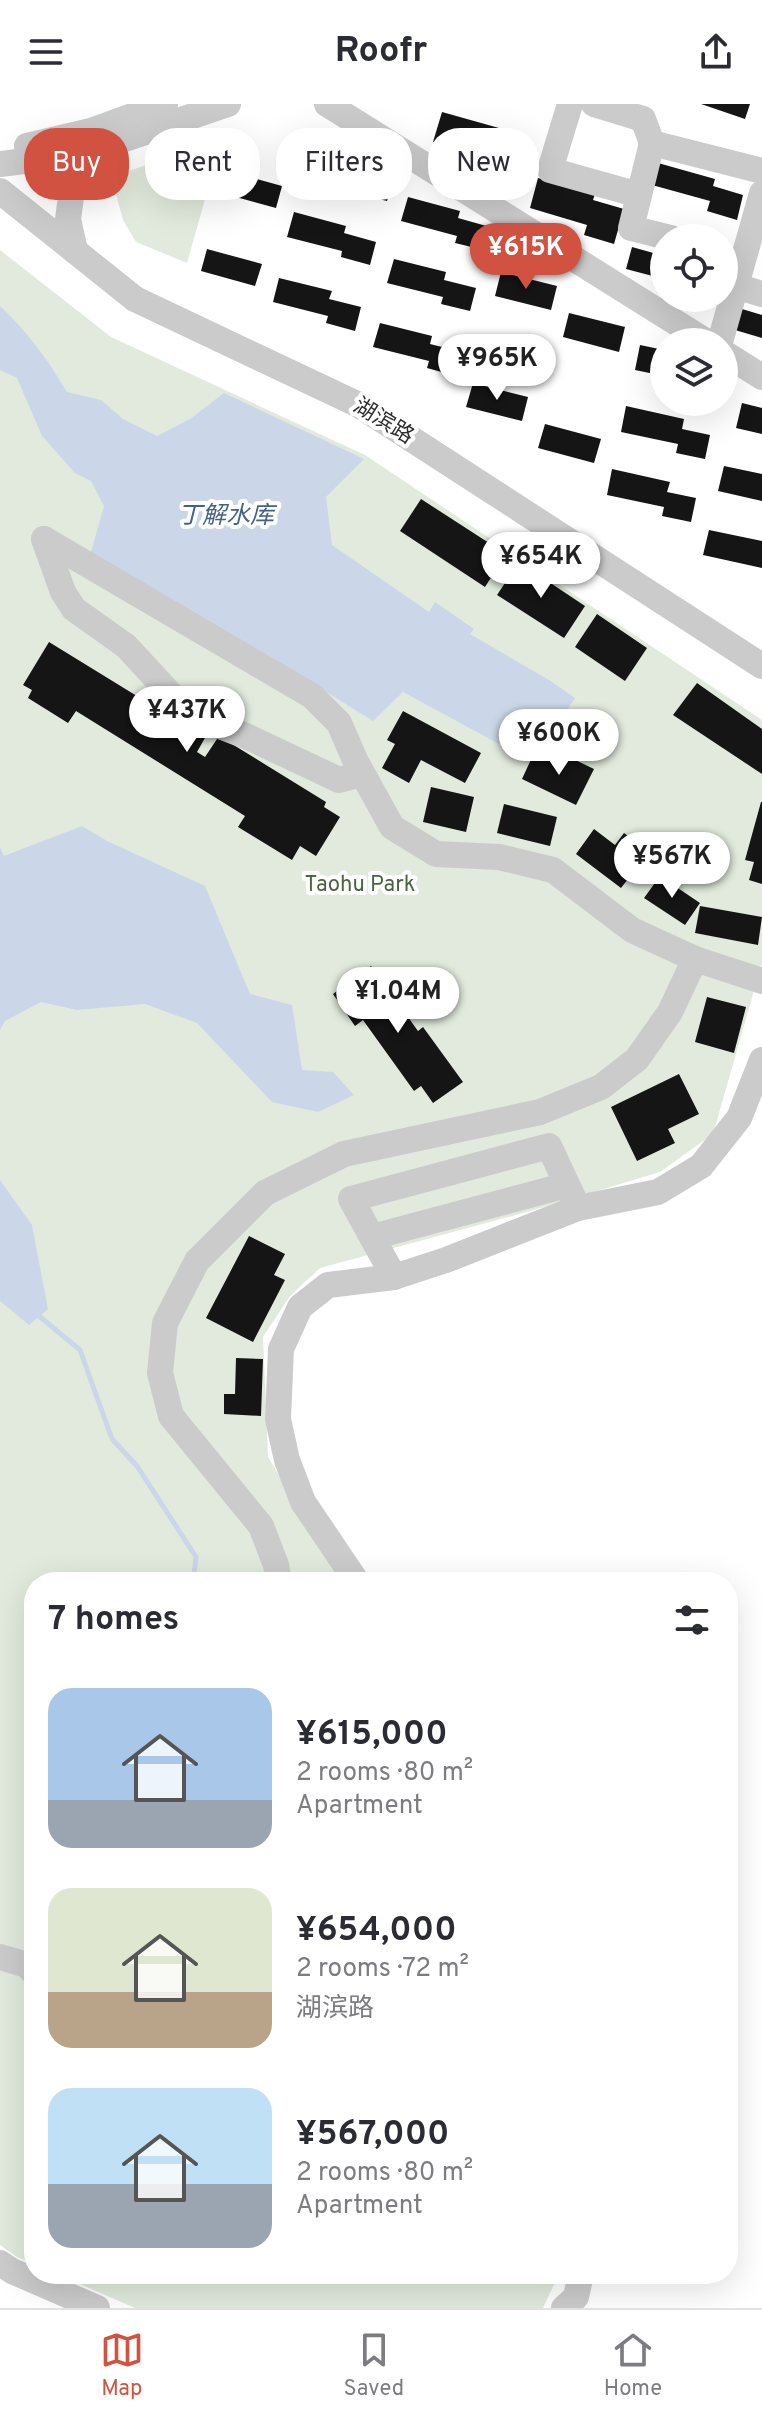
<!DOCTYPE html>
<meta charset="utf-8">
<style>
:root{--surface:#fff;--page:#f7f7f7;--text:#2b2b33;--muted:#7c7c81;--line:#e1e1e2;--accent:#d25242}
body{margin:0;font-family:Overpass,"Noto Sans SC",sans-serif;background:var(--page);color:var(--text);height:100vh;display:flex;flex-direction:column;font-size:30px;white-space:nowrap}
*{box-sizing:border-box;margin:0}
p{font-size:26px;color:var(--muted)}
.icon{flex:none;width:44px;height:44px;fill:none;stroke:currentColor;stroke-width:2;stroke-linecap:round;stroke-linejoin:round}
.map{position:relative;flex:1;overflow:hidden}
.panel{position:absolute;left:24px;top:1468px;width:714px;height:712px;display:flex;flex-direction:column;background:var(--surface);border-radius:32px;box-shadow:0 8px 32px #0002}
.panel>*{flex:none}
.hud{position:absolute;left:24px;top:24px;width:714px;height:72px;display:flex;gap:16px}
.fabs{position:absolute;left:650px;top:120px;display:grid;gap:16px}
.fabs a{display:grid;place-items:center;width:88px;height:88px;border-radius:50%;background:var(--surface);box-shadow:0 8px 32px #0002;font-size:40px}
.price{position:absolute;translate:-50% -68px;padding:0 18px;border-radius:28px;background:#fff;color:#222;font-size:26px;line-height:52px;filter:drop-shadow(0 2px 4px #0008)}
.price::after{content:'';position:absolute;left:50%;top:48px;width:24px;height:18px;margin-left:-12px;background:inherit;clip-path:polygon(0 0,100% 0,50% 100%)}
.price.current{background:var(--accent);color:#fff}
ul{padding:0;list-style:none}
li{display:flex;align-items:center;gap:24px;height:200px;padding:0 24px}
li span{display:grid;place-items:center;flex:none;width:224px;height:160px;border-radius:24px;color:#555}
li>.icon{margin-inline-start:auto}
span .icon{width:96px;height:96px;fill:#fffc;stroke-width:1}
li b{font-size:34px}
h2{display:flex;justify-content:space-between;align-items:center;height:96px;padding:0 24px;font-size:34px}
.pill{padding:0 28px;border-radius:32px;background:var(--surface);box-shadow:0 8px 32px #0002;font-size:28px;line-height:72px}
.pill.current{background:var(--accent);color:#fff}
header{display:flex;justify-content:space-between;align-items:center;height:104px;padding:0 24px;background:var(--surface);font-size:36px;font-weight:700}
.tabs{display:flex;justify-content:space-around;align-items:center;height:112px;border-top:2px solid var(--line);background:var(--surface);font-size:22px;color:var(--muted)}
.tabs a{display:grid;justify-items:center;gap:4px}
.tabs .current{color:var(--accent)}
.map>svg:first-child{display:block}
</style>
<header><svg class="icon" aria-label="menu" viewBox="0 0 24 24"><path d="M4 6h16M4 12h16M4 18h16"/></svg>Roofr<svg class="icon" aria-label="share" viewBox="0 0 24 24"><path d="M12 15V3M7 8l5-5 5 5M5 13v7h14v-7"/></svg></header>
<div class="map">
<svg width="762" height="2204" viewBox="0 0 762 2204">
<rect width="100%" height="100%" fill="#fff"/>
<g fill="#e1eadd">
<path d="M161,56L183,83L209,81L187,159L136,138L123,116L115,87L126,68Z"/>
<path d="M0,146L111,233L365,351L762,616V859L713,1030L660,1068L527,1108L320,1164L290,1192L263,1233L268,1353L342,1478H34V2160L17,2153L0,2141Z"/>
<path d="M57,2170H559L543,2204H135Z"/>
</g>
<g fill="#cbd7e8">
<path d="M0,202C27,227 48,256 67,288L101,296L123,315L157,332L190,315L224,289L364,355L326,393L332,441L429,508L435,498L474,525L470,530L549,576L575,594L539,648L505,630L499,640L403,588L373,617L265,550L89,455L104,402L91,377L75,369L42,332L17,274L0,266Z"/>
<path d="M82,722L107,737L205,782L250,890L292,901L302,966L333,968L354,991L318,1008L272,998L197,919L145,900L77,906L41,898L5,917L0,926V743L4,752Z"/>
<path d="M0,1076L32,1121L48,1205L29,1221L0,1197Z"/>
</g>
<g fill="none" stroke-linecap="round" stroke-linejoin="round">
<path stroke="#cbd7e8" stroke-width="5" d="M39,1212L80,1246L112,1335L137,1362L196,1453L193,1478"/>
</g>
<g fill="#151515">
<path d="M701,0H750L745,15Z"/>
<path d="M442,8L499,24L497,31L528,39L518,74L488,65L491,55L433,38Z"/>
<path d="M311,45L364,58L362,66L393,74L387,97L358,90L360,83L305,69Z"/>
<path d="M658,59L715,75L713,82L743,91L737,116L707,107L710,97L652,81Z"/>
<path d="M227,67L282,82L276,104L221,89Z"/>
<path d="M538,74L595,90L593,96L624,105L614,140L584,131L587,121L530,104Z"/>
<path d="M408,93L460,107L458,114L490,123L484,146L455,139L457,132L401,117Z"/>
<path d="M294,108L346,122L344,129L376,138L370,161L341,153L342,147L287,133Z"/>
<path d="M632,143L664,152V175L626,165Z"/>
<path d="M207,145L262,160L255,182L201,167Z"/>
<path d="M394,155L446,168L444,176L476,184L470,207L441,200L443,193L387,179Z"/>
<path d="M501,168L557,182L551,206L495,192Z"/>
<path d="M279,174L332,187L329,195L361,203L355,227L326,219L328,212L273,198Z"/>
<path d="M742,205L762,211V234L735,226Z"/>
<path d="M569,209L625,223L619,248L563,233Z"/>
<path d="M380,219L432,232L430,240L462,248L456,272L427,264L429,257L373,243Z"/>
<path d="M640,241L664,246V272L635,266Z"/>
<path d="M473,279L528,293L522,317L466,303Z"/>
<path d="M742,299L762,304V330L736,324Z"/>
<path d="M626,302L684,315L682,325L710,331L705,355L676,349L678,340L621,328Z"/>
<path d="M545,320L601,335L594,359L538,344Z"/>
<path d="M724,362L762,370V397L718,387Z"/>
<path d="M612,365L670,378L667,388L696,394L691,418L662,412L664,403L607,391Z"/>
<path d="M421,395L506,450L485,483L400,427Z"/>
<path d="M709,426L762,437V464L703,451Z"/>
<path d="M519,458L585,502L564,534L497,491Z"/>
<path d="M597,510L647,544L625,577L575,543Z"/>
<path d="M49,538L158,605L149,620L160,627L171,610L206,632L197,648L205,653L219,632L326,698L324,703L340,713L316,752L300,742L292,756L238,723L245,712L76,607L68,619L28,594L32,586L23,581Z"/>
<path d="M697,579L762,625V670L673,611Z"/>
<path d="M403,607L481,649L465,679L421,656L409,679L382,664L395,640L387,636Z"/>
<path d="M534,649L562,662L567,652L594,665L576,701L522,675Z"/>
<path d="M431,683L474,693L466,728L423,718Z"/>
<path d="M761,698H762V780L749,776L754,758L745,756Z"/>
<path d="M504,700L557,713L550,742L497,729Z"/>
<path d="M594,725L615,741L624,729L649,748L621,784L576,750Z"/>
<path d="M660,772L700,799L685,821L644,794Z"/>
<path d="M700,802L762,813L758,841L695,829Z"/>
<path d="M371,862L418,927L423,923L463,978L433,999L421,982L414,987L363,916L355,922L333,890Z"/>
<path d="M707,893L746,903L734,949L695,938Z"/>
<path d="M679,970L699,1010L668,1025L675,1039L637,1057L611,1003Z"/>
<path d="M249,1132L285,1150L274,1171L285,1176L253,1238L206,1214Z"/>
<path d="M236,1254L263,1255L261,1312L224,1310V1290H235Z"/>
</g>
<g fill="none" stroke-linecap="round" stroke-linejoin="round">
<g stroke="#cbcbcb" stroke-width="26">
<path d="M327,0L707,238"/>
<path d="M570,0L550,66L639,91"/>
<path d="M594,0L643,15L652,39"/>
<path d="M27,42L91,27L165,0"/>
<path d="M0,60L81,50L228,0"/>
<path d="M0,87L135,195L359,301L762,562"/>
<path d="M671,134L631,124L652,39L762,67"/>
<path d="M75,147L68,115L75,64L81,50"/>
<path d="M736,182L762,190"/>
<path d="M720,238L762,89"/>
<path d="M724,249L762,273"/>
<path d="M44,435L312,592L339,619L355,656L392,723L436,750L499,753L553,766L632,826L695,855L762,877"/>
<path d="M44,435L63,488L74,505L126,542L189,610L246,632L339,676L362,670"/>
<path d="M372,1133L567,1081"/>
<path d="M394,1173L351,1095L549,1042L578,1104"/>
<path d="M279,1478L276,1461L261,1422L171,1312L160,1269L165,1219L197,1157L265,1089L344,1050L540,1008L601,983L637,955L670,908L695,855"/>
<path d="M357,1478L303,1398L287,1356L278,1315L281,1245L300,1203L328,1181L394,1173L446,1156L578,1104L658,1088L701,1062L739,1014L762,956"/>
<path d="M0,1853L27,1861L34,1869"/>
<path d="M0,2159L12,2167L97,2204"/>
<path d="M564,2204L576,2193L581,2170"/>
</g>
</g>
<g text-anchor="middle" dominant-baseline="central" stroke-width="8" stroke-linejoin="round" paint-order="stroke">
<g font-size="22" fill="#2e2e2e" stroke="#fff">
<text transform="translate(383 318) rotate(32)">湖滨路</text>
</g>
<g font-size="22" fill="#4a6540" stroke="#fff">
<text x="360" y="781">Taohu Park</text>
</g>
<g font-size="24" font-style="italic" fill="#456187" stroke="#fff">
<text x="226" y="413">丁解水库</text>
</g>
</g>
</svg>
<div class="fabs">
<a><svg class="icon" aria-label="locate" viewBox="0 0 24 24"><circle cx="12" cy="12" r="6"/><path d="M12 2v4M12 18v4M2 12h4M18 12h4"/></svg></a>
<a><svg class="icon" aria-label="layers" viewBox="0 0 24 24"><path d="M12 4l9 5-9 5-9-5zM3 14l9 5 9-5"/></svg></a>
</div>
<b class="price current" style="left:526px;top:187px">¥615K</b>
<b class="price" style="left:497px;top:298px">¥965K</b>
<b class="price" style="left:541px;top:496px">¥654K</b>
<b class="price" style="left:187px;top:650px">¥437K</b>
<b class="price" style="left:559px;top:673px">¥600K</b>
<b class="price" style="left:672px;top:796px">¥567K</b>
<b class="price" style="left:398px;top:931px">¥1.04M</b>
<div class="hud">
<a class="pill current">Buy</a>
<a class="pill">Rent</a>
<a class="pill">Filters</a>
<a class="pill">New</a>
</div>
<section class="panel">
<h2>7 homes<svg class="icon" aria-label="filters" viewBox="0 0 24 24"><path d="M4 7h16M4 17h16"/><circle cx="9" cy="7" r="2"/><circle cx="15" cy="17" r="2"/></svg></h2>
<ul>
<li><span style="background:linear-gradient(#a9c7e8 70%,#9aa5b1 0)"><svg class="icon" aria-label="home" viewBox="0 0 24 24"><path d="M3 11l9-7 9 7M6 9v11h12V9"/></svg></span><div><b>¥615,000</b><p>2 rooms · 80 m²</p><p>Apartment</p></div></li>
<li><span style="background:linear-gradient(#dfe7d0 65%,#b9a48a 0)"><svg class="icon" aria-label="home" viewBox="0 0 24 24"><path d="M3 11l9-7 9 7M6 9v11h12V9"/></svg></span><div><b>¥654,000</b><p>2 rooms · 72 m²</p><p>湖滨路</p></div></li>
<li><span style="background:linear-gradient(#bfe0f5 60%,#9aa5b1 0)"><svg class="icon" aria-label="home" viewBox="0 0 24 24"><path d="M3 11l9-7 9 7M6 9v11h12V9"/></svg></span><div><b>¥567,000</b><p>2 rooms · 80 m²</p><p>Apartment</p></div></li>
</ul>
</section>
</div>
<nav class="tabs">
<a class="current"><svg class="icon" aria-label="map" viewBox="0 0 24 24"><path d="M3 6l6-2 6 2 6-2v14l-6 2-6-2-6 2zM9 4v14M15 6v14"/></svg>Map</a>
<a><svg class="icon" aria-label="saved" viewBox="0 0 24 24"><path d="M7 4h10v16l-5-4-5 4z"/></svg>Saved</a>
<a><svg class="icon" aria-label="home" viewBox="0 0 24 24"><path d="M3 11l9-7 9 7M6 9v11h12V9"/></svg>Home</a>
</nav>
